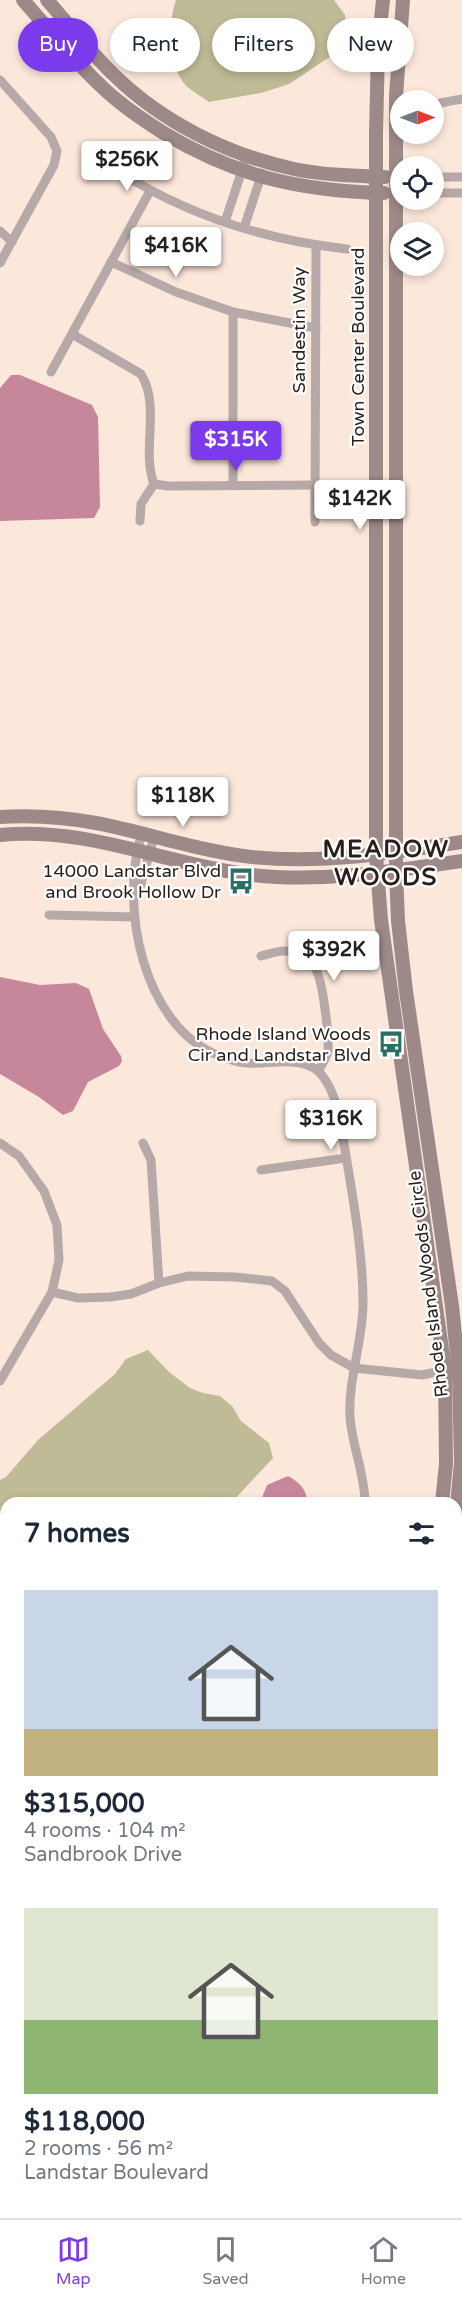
<!DOCTYPE html>
<meta charset="utf-8">
<style>
:root{--surface:#fff;--page:#f6f6f7;--text:#1f2937;--muted:#747a83;--line:#e0e1e3;--accent:#7c3aed}
body{margin:0;font-family:"Varela Round",sans-serif;background:var(--page);color:var(--text);height:100vh;display:flex;flex-direction:column;font-size:22px;white-space:nowrap}
*{box-sizing:border-box;margin:0}
p{font-size:20px;color:var(--muted)}
.icon{flex:none;width:33px;height:33px;fill:none;stroke:currentColor;stroke-width:2;stroke-linecap:round;stroke-linejoin:round}
.map{position:relative;flex:1;overflow:hidden}
.drawer{position:absolute;left:0px;top:1497px;width:462px;height:722px;display:flex;flex-direction:column;background:var(--surface);border-radius:18px 18px 0 0;box-shadow:0 3px 9px #0003}
.drawer>*{flex:none}
.hud{position:absolute;left:18px;top:18px;width:426px;height:54px;display:flex;gap:12px}
.needle{width:39px;rotate:90deg}
.tools{position:absolute;left:390px;top:90px;display:grid;gap:12px}
.tools a{display:grid;place-items:center;width:54px;height:54px;border-radius:50%;background:var(--surface);box-shadow:0 3px 9px #0003;font-size:30px}
.price{position:absolute;translate:-50% -51px;padding:0 14px;border-radius:6px;background:#fff;color:#222;font-size:20px;line-height:39px;filter:drop-shadow(0 2px 3px #0008)}
.price::after{content:'';position:absolute;left:50%;top:36px;width:18px;height:14px;margin-left:-9px;background:inherit;clip-path:polygon(0 0,100% 0,50% 100%)}
.price.current{background:var(--accent);color:#fff}
ul{padding:0;list-style:none}
li{display:grid;align-content:center;gap:12px;height:318px;padding:0 24px}
li span{display:grid;place-items:center;height:186px;border-radius:0px;color:#555}
li>.icon{margin-inline-start:auto}
span .icon{width:108px;height:108px;fill:#fffc;stroke-width:1}
li b{font-size:26px}
h2{display:flex;justify-content:space-between;align-items:center;height:72px;padding:0 24px;font-size:26px}
.tag{padding:0 21px;border-radius:27px;background:var(--surface);box-shadow:0 3px 9px #0003;font-size:21px;line-height:54px}
.tag.current{background:var(--accent);color:#fff}
.tab-bar{display:flex;justify-content:space-around;align-items:center;height:84px;border-top:2px solid var(--line);background:var(--surface);font-size:16px;color:var(--muted)}
.tab-bar a{display:grid;justify-items:center;gap:3px}
.tab-bar .current{color:var(--accent)}
.map>svg:first-child{display:block}
</style>
<div class="map">
<svg width="462" height="2218" viewBox="0 0 462 2218">
<rect width="100%" height="100%" fill="#fce7db"/>
<g fill="#bebb96">
<path d="M176,0H334L345,15L347,37L340,50L289,84L261,93L209,102C201,96 189,90 183,82C167,60 168,24 176,0Z"/>
<path d="M148,1350L169,1372L190,1388L203,1393L220,1396L232,1406L241,1421L269,1443L273,1458L231,1503H6V2153L0,2158V1480L6,1477L38,1440L115,1374L126,1359Z"/>
</g>
<path fill="#bdb778" d="M456,1671L462,1673V1836L456,1835Z"/>
<g fill="#c7879b">
<path d="M11,375H20L92,405L98,417L100,507L94,518L0,521V388Z"/>
<path d="M0,977L40,985L76,983L89,989L103,1029L121,1056L122,1061L119,1066L88,1082L73,1111L63,1115L39,1097L0,1074Z"/>
<path d="M288,1476C300,1483 307,1489 307,1503H260L267,1485Z"/>
<path d="M462,1965V2041L456,2049V1966Z"/>
</g>
<g fill="none" stroke-linecap="round" stroke-linejoin="round">
<g stroke="#b7a9a8" stroke-width="9">
<path d="M0,80L51,137L57,151L54,165L0,263"/>
<path d="M440,103L462,99"/>
<path d="M118,171C187,215 265,240 347,249"/>
<path d="M434,177H462"/>
<path d="M434,193H462"/>
<path d="M225,222L247,155"/>
<path d="M244,228L262,173"/>
<path d="M0,231L12,242"/>
<path d="M111,262L176,292L233,312L316,328"/>
<path d="M233,312V485"/>
<path d="M72,334L141,374C161,407 141,449 154,484"/>
<path d="M51,372L150,191"/>
<path d="M154,484L168,486L315,485"/>
<path d="M140,521L141,504L154,484"/>
<path d="M315,522L316,246"/>
<path d="M142,833C119,904 142,1027 220,1056C228,1059 238,1063 247,1063C269,1065 299,1055 318,1071C329,1081 335,1099 339,1112C348,1173 363,1242 363,1303C363,1342 348,1378 350,1417C352,1446 365,1474 365,1503"/>
<path d="M139,891L154,837"/>
<path d="M49,915L134,917"/>
<path d="M261,956C272,953 282,949 293,952C302,954 310,961 315,968C323,979 329,1036 328,1050C327,1058 322,1065 318,1071"/>
<path d="M0,1143L19,1156L44,1191L57,1225L59,1260L52,1292L0,1381"/>
<path d="M143,1143L151,1160L159,1283"/>
<path d="M261,1170L346,1158"/>
<path d="M52,1292L78,1298L110,1297L131,1294L159,1283L188,1276L235,1277L272,1281L285,1291L319,1343L331,1355L354,1368L422,1375L445,1370L450,1372"/>
<path d="M456,1894L462,1893"/>
<path d="M456,2200L462,2199"/>
<path d="M375,2212H389"/>
</g>
<g stroke="#9d8987" stroke-width="14">
<path d="M23,0C48,28 72,59 100,85C119,104 140,118 162,132C235,176 299,191 384,193"/>
<path d="M47,0C69,25 90,52 114,75C162,122 228,155 294,169C323,175 355,176 385,177"/>
<path d="M383,0L378,47L376,134V855L381,920L445,1370L446,1464L442,1503"/>
<path d="M403,0L396,96V871L398,921L406,991L452,1306L459,1374L461,1463L456,1516"/>
<path d="M0,817C32,815 64,817 96,823C148,833 199,851 252,857C323,864 393,853 462,842"/>
<path d="M0,835C87,826 167,865 252,875C322,883 393,871 462,861"/>
<path d="M154,2218L155,2212"/>
<path d="M171,2218L172,2212"/>
</g>
</g>
<defs>
<g id="bus-bare" transform="scale(2.07)"><path d="M-5-6H5V4H4V6H2V4H-2V6H-4V4H-5ZM-3.5-4V0h7V-4ZM-3.5 1.2v1.5H-2V1.2ZM2 1.2v1.5H3.5V1.2Z" fill="#286f64" stroke="#fff" stroke-width="2.5" paint-order="stroke"/></g>
</defs>
<g fill-rule="evenodd">
<use href="#bus-bare" x="241" y="881"/>
<use href="#bus-bare" x="391" y="1044"/>
</g>
<g text-anchor="middle" dominant-baseline="central" stroke-width="4.5" stroke-linejoin="round" paint-order="stroke">
<g font-size="18" fill="#291f1a" stroke="#fff">
<text transform="translate(299 330) rotate(-90)">Sandestin Way</text>
<text transform="translate(358 347) rotate(-90)">Town Center Boulevard</text>
<text transform="translate(428 1284) rotate(-97)">Rhode Island Woods Circle</text>
</g>
<g font-size="18" fill="#291f1a" stroke="#fff" text-anchor="end">
<text x="221" y="871">14000 Landstar Blvd<tspan x="221" dy="21">and Brook Hollow Dr</tspan></text>
<text x="371" y="1034">Rhode Island Woods<tspan x="371" dy="21">Cir and Landstar Blvd</tspan></text>
</g>
<g font-size="24" font-weight="bold" letter-spacing="1.5" fill="#291f1a" stroke="#fff">
<text x="386" y="849">MEADOW<tspan x="386" dy="28">WOODS</tspan></text>
</g>
</g>
</svg>
<div class="tools">
<a><svg class="needle" viewBox="-14 -14 28 28"><path d="M0-13l5 13h-10z" fill="#e53935"/><path d="M0 13l5-13h-10z" fill="#747a83"/></svg></a>
<a><svg class="icon" aria-label="locate" viewBox="0 0 24 24"><circle cx="12" cy="12" r="6"/><path d="M12 2v4M12 18v4M2 12h4M18 12h4"/></svg></a>
<a><svg class="icon" aria-label="layers" viewBox="0 0 24 24"><path d="M12 4l9 5-9 5-9-5zM3 14l9 5 9-5"/></svg></a>
</div>
<b class="price" style="left:127px;top:192px">$256K</b>
<b class="price" style="left:176px;top:278px">$416K</b>
<b class="price current" style="left:236px;top:472px">$315K</b>
<b class="price" style="left:360px;top:531px">$142K</b>
<b class="price" style="left:183px;top:828px">$118K</b>
<b class="price" style="left:334px;top:982px">$392K</b>
<b class="price" style="left:331px;top:1151px">$316K</b>
<div class="hud">
<a class="tag current">Buy</a>
<a class="tag">Rent</a>
<a class="tag">Filters</a>
<a class="tag">New</a>
</div>
<section class="drawer">
<h2>7 homes<svg class="icon" aria-label="filters" viewBox="0 0 24 24"><path d="M4 7h16M4 17h16"/><circle cx="9" cy="7" r="2"/><circle cx="15" cy="17" r="2"/></svg></h2>
<ul>
<li><span style="background:linear-gradient(#c9d6e8 75%,#c2b280 0)"><svg class="icon" aria-label="home" viewBox="0 0 24 24"><path d="M3 11l9-7 9 7M6 9v11h12V9"/></svg></span><div><b>$315,000</b><p>4 rooms · 104 m²</p><p>Sandbrook Drive</p></div></li>
<li><span style="background:linear-gradient(#dfe7d0 60%,#8fb573 0)"><svg class="icon" aria-label="home" viewBox="0 0 24 24"><path d="M3 11l9-7 9 7M6 9v11h12V9"/></svg></span><div><b>$118,000</b><p>2 rooms · 56 m²</p><p>Landstar Boulevard</p></div></li>
</ul>
</section>
</div>
<nav class="tab-bar">
<a class="current"><svg class="icon" aria-label="map" viewBox="0 0 24 24"><path d="M3 6l6-2 6 2 6-2v14l-6 2-6-2-6 2zM9 4v14M15 6v14"/></svg>Map</a>
<a><svg class="icon" aria-label="saved" viewBox="0 0 24 24"><path d="M7 4h10v16l-5-4-5 4z"/></svg>Saved</a>
<a><svg class="icon" aria-label="home" viewBox="0 0 24 24"><path d="M3 11l9-7 9 7M6 9v11h12V9"/></svg>Home</a>
</nav>
